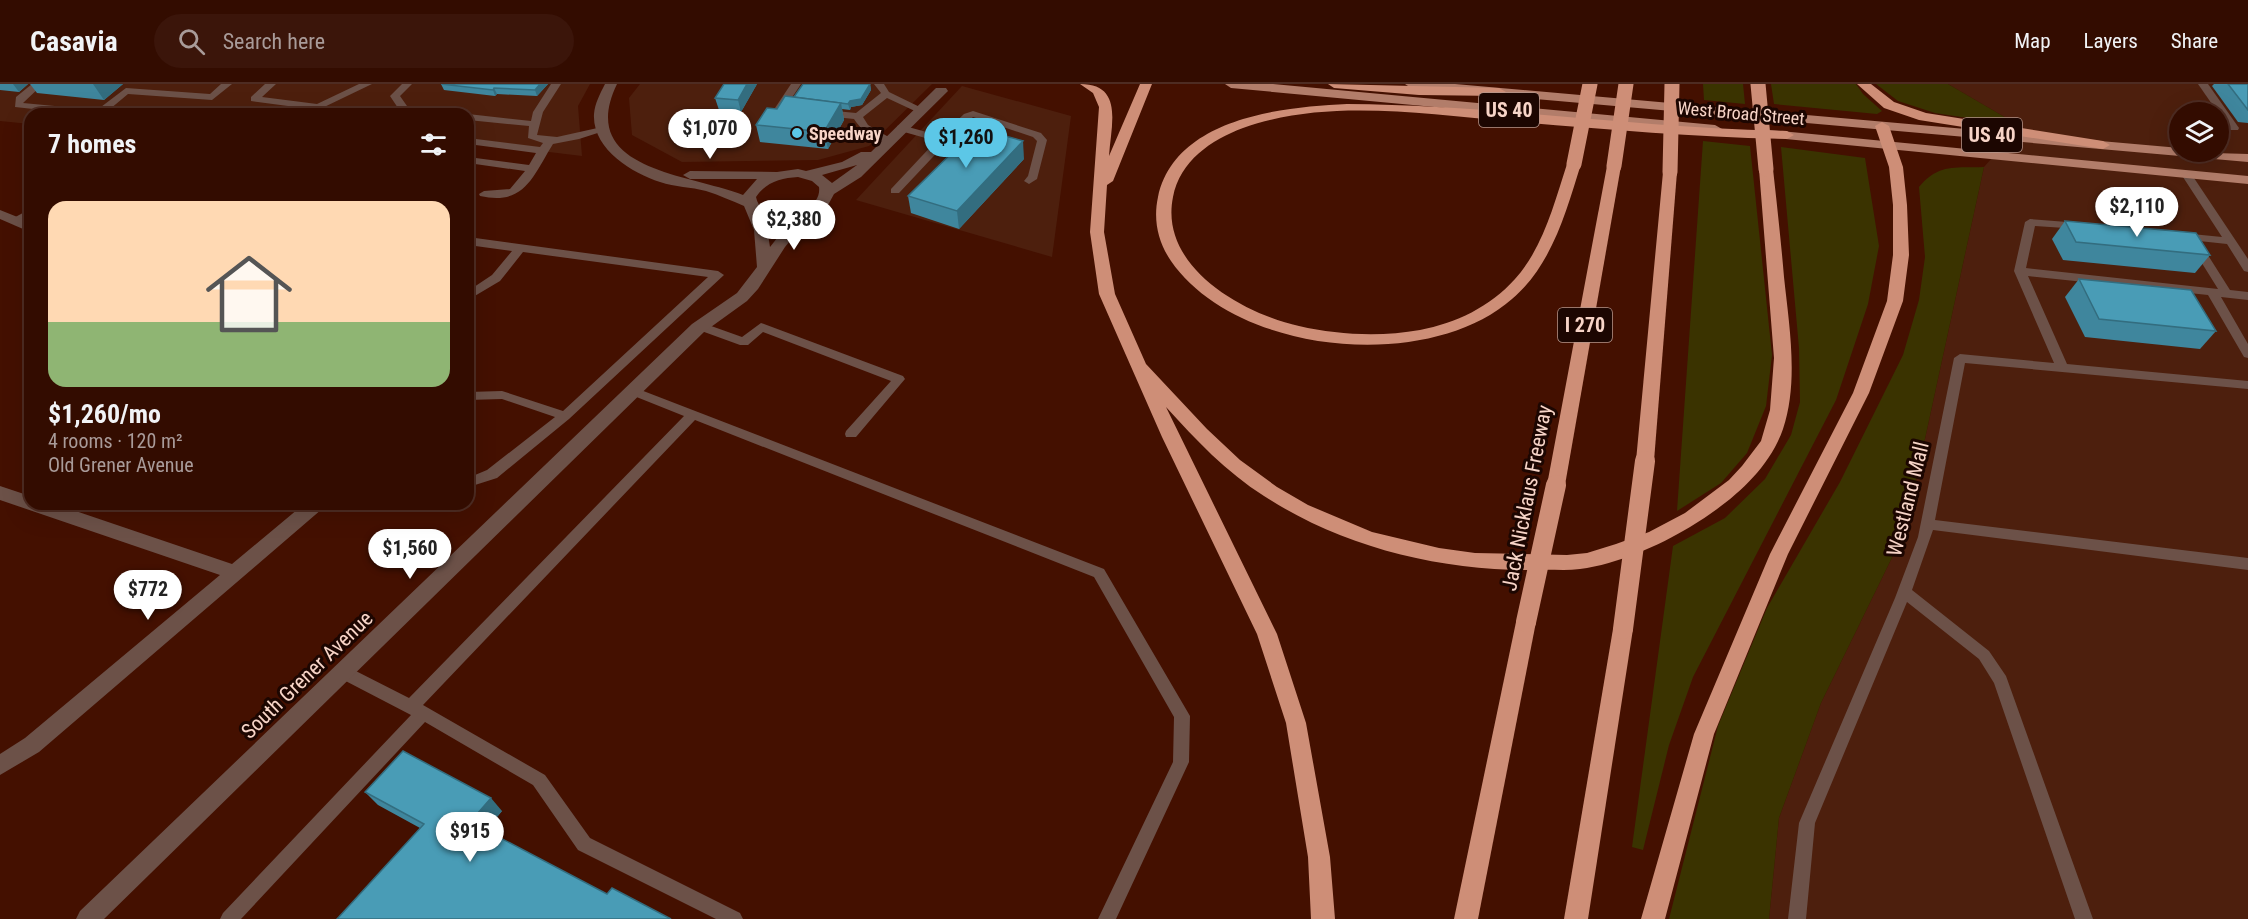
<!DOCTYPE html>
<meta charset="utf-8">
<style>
:root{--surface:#330c00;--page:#3b150a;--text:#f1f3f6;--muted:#a99b99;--line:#4e2c22;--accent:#5cc7e7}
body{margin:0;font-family:"Roboto Condensed",sans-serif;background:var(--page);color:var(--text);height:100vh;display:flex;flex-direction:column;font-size:22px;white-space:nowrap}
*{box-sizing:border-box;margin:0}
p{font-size:20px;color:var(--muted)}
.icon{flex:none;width:33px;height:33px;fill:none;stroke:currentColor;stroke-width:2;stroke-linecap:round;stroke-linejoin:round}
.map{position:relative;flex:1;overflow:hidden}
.panel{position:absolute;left:24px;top:24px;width:450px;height:402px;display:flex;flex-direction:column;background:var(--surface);border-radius:18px;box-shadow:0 6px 24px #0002,0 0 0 2px var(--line)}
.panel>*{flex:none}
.fabs{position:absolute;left:2169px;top:18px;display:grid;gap:12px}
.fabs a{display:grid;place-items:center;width:60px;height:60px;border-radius:50%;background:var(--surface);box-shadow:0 6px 24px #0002,0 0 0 2px var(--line);font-size:30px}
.price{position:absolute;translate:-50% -51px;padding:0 14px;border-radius:21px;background:#fff;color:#222;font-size:20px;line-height:39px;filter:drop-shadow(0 2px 3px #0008)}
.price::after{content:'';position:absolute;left:50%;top:36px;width:18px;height:14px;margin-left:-9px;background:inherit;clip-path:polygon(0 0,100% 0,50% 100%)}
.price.current{background:var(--accent);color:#111}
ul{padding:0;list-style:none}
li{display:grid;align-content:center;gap:12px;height:318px;padding:0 24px}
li+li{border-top:2px solid var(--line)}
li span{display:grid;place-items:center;height:186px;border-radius:18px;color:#555}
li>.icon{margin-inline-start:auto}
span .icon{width:108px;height:108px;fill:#fffc;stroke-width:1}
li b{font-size:26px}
h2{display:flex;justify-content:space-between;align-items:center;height:72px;padding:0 24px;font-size:26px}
header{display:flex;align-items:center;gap:36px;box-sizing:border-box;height:84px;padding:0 30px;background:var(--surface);border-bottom:2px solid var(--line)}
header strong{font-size:28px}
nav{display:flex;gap:33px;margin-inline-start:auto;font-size:21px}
.search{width:420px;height:54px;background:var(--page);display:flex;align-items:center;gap:15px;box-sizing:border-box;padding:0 21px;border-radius:33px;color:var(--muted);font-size:22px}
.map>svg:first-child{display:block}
</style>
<header>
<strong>Casavia</strong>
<div class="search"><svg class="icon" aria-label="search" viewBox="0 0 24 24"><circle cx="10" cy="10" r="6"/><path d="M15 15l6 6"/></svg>Search here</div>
<nav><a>Map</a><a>Layers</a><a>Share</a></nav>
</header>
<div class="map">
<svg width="2248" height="835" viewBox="0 0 2248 835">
<rect width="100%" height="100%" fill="#441000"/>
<g fill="#4d1f0d" fill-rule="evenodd">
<path d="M0,0H590L578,22L582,72L468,58V30H30V40L0,37Z"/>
<path d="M640,0H932L869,62L818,76L682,78L632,51L629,14Z"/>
<path d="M1948,0H2248V835H1769L1779,734L1821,619L1905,447L1984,83L2020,42ZM2180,28H2218V68H2180Z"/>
<path d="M962,2L1071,32L1052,173L856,116Z"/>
</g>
<g fill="#3a3300">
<path d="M1703,0H1743L1745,20L1704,16Z"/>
<path d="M1771,0H1856L1863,10L1882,27L1877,30L1774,20Z"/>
<path d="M1876,0H1948L2020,42L1935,29L1898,17Z"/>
<path d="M1703,57L1750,62L1772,271L1766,322L1747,369L1721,399L1677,427Z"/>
<path d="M1781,63L1865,74L1879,162L1868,220L1836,316L1693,593L1669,661L1643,766L1632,763L1673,462L1725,434L1765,395L1791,351L1800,318L1799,264Z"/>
<path d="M1984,83L1905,447L1821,619L1779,734L1769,835H1669L1718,642L1767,524L1840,398L1903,271L1919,216L1925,173L1919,103C1938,79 1957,84 1984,83Z"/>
</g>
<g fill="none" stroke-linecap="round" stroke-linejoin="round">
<g fill="#6c5148" fill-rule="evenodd">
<path d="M32,0H43L23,19L97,26L126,4L210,10L221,0H232L212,16L128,10L104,30H79L15,23L16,13Z"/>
<path d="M265,0H276L262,13L317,20L359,0H372L318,26L251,17V13Z"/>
<path d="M402,0H412L400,12L407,22L445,27L450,30H421L400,27L390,12Z"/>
<path d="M551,0H561L543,28L537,51L557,53L602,43L607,46L579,55L553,60C533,92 525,122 480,112L479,110L484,107L510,105L525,87L468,79V73L529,81L536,69L468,60V54L540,63L543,59L528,54L529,42L468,36V30L531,37L533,28Z"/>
<path d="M791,0H801L787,21L790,24L785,27L776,26L775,24Z"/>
<path d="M874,0H884L889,8L926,26L921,29L917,28L887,14L863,33L868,41L892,55V59C878,61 861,46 854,35L825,32L820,29L825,26L856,29L881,9Z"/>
<path d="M2198,0H2208L2239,44L2238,46H2230Z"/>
<path d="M973,27L1041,49L1047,56L1037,95L1029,100L1024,97L1028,92L1037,57L1033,53L973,33L947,58L899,109H891V105L936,57L897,46V42L901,41L941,52L964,30Z"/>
<path d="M2186,87L2190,88L2248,175V188L2244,187L2227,160L2199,157L2230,206L2248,208V216L2221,213L2248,260V274L2244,273L2208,211L2028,192L2067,280L2248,297V305L1965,279L1935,436L2248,474V486L1933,446L1912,506L1989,567L2006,592L2093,835H2075L1994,599L1979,575L1907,518L1815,739L1806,835H1788L1799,739L1895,514L1918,453L1954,274L1960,270L2054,279L2014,187L2025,138L2030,135L2080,139L2085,142L2080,145L2035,142L2026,184L2218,205L2190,160L2195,157L2178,154L2176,152L2182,149L2222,153L2181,90Z"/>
<path d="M30,125V132L15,139L10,136Z"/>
<path d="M468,153L718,187L724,191L569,335L497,394L475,401L468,399V388L475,391L487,386L555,333L502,315L468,316V308L502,307L563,327L708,193L523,168L500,197L468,216V207L492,191L512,167L468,161Z"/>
<path d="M700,238L742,253L761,239L903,292L905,295L856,353H846L845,350L846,347L891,297L763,248L748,261H740L696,245L694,242Z"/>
<path d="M633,303L1104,485L1190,632L1189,678L1116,835H1098L1173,678L1174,633L1094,493L695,336L423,621L545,691L590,754L740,829L743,835H716L578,766L533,701L425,638L241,835H220L223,829L411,631L336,592L333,587L336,582L341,581L346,582L409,614L684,332L629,310L627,307L629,304Z"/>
</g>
<g fill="#6c5148" fill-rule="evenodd">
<path d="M605,0H617C575,87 691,90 743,111L757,95H690L683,91L690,87L777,88L798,85L806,87L842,78L861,68H871L936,4H946L948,7L861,93L834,110L827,123L809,134L785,163L758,205L747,217L704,248L104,835H76L80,827L692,240L737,209L757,183L754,146L744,122C732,117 719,111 706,107C691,103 675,103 660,98C632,89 592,65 594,30C595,19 600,10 605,0ZM857,81L832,99L822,91ZM798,93L812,97L819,103C823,132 762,144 756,113C766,98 781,94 798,93ZM766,138L789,139L770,163Z"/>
<path d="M0,126L30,138V148L0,135Z"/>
<path d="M0,402L30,412V420H55L232,480L304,420H325L322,425L39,668L0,691V670L25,654L220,491L0,416Z"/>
</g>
<g fill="#b27d6a" fill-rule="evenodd">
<path d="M1225,0H1273L1715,41L1722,45L1715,49L1231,4Z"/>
<path d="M1405,0H1455L2180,64V68L2248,70V78L1411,4Z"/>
<path d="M1769,46L2248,92V100L1764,53L1762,50L1764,47Z"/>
</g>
<g fill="#ce8e77" fill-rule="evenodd">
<path d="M1080,0C1124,0 1111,41 1109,72L1140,0H1152L1113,97L1107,101L1104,148L1115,210L1146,280L1207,345L1240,376L1277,403L1308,421L1372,448L1439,464L1475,469L1567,471L1587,469L1616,460L1649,448L1685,429L1729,396L1742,382L1761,357L1770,326L1774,274L1759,85L1766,81L1773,85C1777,121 1781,157 1784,193C1789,241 1799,297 1783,345C1768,388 1728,420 1690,443C1658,462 1618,480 1580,485C1565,487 1550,485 1536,486C1441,487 1344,464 1264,412C1226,388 1196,356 1166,323L1277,550L1306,639L1330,773L1335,835H1311L1308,773L1286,639L1257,550L1162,353L1099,210L1090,148L1099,23L1093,9Z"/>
<path d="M1328,0L1499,4L1506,8L1499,12L1419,11L1334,4Z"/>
<path d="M1857,0H1871L1894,18L1926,29L2103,57L2110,61L2103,65L1919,36L1884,24Z"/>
<path d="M1347,20C1494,21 1640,44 1787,47L1794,51L1787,55C1694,53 1601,45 1508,37C1423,30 1326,14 1243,44C1211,56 1180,77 1173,113C1159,182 1241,229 1299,242C1338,251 1381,253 1420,246C1456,239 1490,223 1515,195C1543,164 1554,120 1567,80L1574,76L1581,80C1566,128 1552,181 1512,215C1428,289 1236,271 1171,177C1158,158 1153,136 1158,113C1175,34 1281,23 1347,20Z"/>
<path d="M1882,38L1889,42L1903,83L1907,121L1909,171L1903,217L1869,309L1788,470L1714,650L1665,835H1641L1694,650L1770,470L1853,309L1887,217L1893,171V121L1889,83L1875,42Z"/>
<path d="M1614,78L1621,82L1565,401L1562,406L1556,408L1550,406L1547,401L1607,82Z"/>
<path d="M1670,84L1677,88L1654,377L1651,382L1645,384L1639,382L1636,377L1663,88Z"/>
<path d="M1526,530L1533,532L1536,538L1478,835H1454L1516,538L1519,532Z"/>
<path d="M1623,537L1630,539L1633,545L1588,835H1564L1613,545L1616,539Z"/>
</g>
<g stroke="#ce8e77" stroke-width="15">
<path d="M1758,0L1766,85"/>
<path d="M1574,80L1590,0"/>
<path d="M1614,82L1626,0"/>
<path d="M1670,88L1672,0"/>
</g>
<g stroke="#ce8e77" stroke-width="20">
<path d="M1526,538L1556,401"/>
<path d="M1623,545L1645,377"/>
</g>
</g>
<g fill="#3f869d">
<path d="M0,0H28L19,8L0,6Z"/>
<path d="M30,0H123L104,16L37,9Z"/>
<path d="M441,0H548L537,12L497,10L495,12L444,6Z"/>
<path d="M757,0L741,28L719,26L715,14Z"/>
<path d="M870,0L871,6L862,21L851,23L850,26L842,25L844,36L828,65L760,58L756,41L777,25L794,13Z"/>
<path d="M2214,0H2248V39L2238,38L2212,2Z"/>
<path d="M1024,75L959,145L911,129L908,112Z"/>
<path d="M2065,137L2210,171L2195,189L2063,176L2052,155Z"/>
<path d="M2079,195L2216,247L2200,265L2085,253L2065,213Z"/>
<path d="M365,708L502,727L486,746L607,810L420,744L378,721Z"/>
</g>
<g fill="#336d7f">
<path d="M13,0H28L19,8Z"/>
<path d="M93,0H123L104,16Z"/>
<path d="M540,0H548L537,12L535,6Z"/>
<path d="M747,0H757L741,28L738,16Z"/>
<path d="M870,0L871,6L862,21L851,23L850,26L848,20L850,17Z"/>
<path d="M494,4L497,10L495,12L493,6Z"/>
<path d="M841,19L844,36L828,65L824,48Z"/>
<path d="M1023,57L1024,75L959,145L957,127Z"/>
<path d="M491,714L502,727L482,751L470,738Z"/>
</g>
<g fill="#499cb6" stroke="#336d7f" stroke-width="1.5">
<path d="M441,0H540L535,6L494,4L493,6Z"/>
<path d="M724,0H747L738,16L715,14Z"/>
<path d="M803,0H870L861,15L850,17L848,20L794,13Z"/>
<path d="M2228,0H2248V27V26Z"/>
<path d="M785,12L841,19L824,48L756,41L767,24L777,25Z"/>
<path d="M977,44L1023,57L957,127L908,112Z"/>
<path d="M2065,137L2196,149L2210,171L2076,158Z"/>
<path d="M2079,195L2191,206L2216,247L2099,235Z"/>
<path d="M403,667L491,714L470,738L607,810L612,804L671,835H337L424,740L365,708Z"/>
</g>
<circle fill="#5cc7e7" stroke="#1c0601" stroke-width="2" cx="797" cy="49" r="6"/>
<g text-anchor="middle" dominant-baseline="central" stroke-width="6" stroke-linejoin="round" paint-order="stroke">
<g font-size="18" fill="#f7d4c7" stroke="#1c0601">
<text transform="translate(1741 29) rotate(5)">West Broad Street</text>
</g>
<g font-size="18" font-weight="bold" fill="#f7d4c7" stroke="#1c0601" text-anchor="start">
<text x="809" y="49">Speedway</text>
</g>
<g fill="#1c0601" stroke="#b5968c" stroke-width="1.5">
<rect x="1479" y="9" width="60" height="34" rx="4.5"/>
<rect x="1962" y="34" width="60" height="34" rx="4.5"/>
<rect x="1558" y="224" width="54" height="34" rx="4.5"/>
</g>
<g font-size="20" font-weight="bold" fill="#f7d4c7">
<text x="1509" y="26">US 40</text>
<text x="1992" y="51">US 40</text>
<text x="1585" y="241">I 270</text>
</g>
<g font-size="21" fill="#f7d4c7" stroke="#1c0601">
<text transform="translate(1527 414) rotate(-79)">Jack Nicklaus Freeway</text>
<text transform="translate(1908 415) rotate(-76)">Westland Mall</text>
<text transform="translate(307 591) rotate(-44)">South Grener Avenue</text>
</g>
</g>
</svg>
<div class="fabs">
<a><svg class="icon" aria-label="layers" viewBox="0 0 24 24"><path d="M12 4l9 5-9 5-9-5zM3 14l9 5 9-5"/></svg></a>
</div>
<b class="price" style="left:710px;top:76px">$1,070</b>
<b class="price current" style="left:966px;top:85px">$1,260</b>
<b class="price" style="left:2137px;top:154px">$2,110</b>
<b class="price" style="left:794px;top:167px">$2,380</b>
<b class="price" style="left:410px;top:496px">$1,560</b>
<b class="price" style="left:148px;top:537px">$772</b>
<b class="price" style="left:470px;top:779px">$915</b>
<section class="panel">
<h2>7 homes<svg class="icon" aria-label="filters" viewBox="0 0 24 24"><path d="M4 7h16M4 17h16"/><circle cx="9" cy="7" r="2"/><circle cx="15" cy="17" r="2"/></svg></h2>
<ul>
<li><span style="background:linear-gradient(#ffd9b3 65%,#8fb573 0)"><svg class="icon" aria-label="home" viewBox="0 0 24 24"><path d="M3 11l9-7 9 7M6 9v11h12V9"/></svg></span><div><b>$1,260/mo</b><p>4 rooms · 120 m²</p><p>Old Grener Avenue</p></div></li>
</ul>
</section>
</div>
